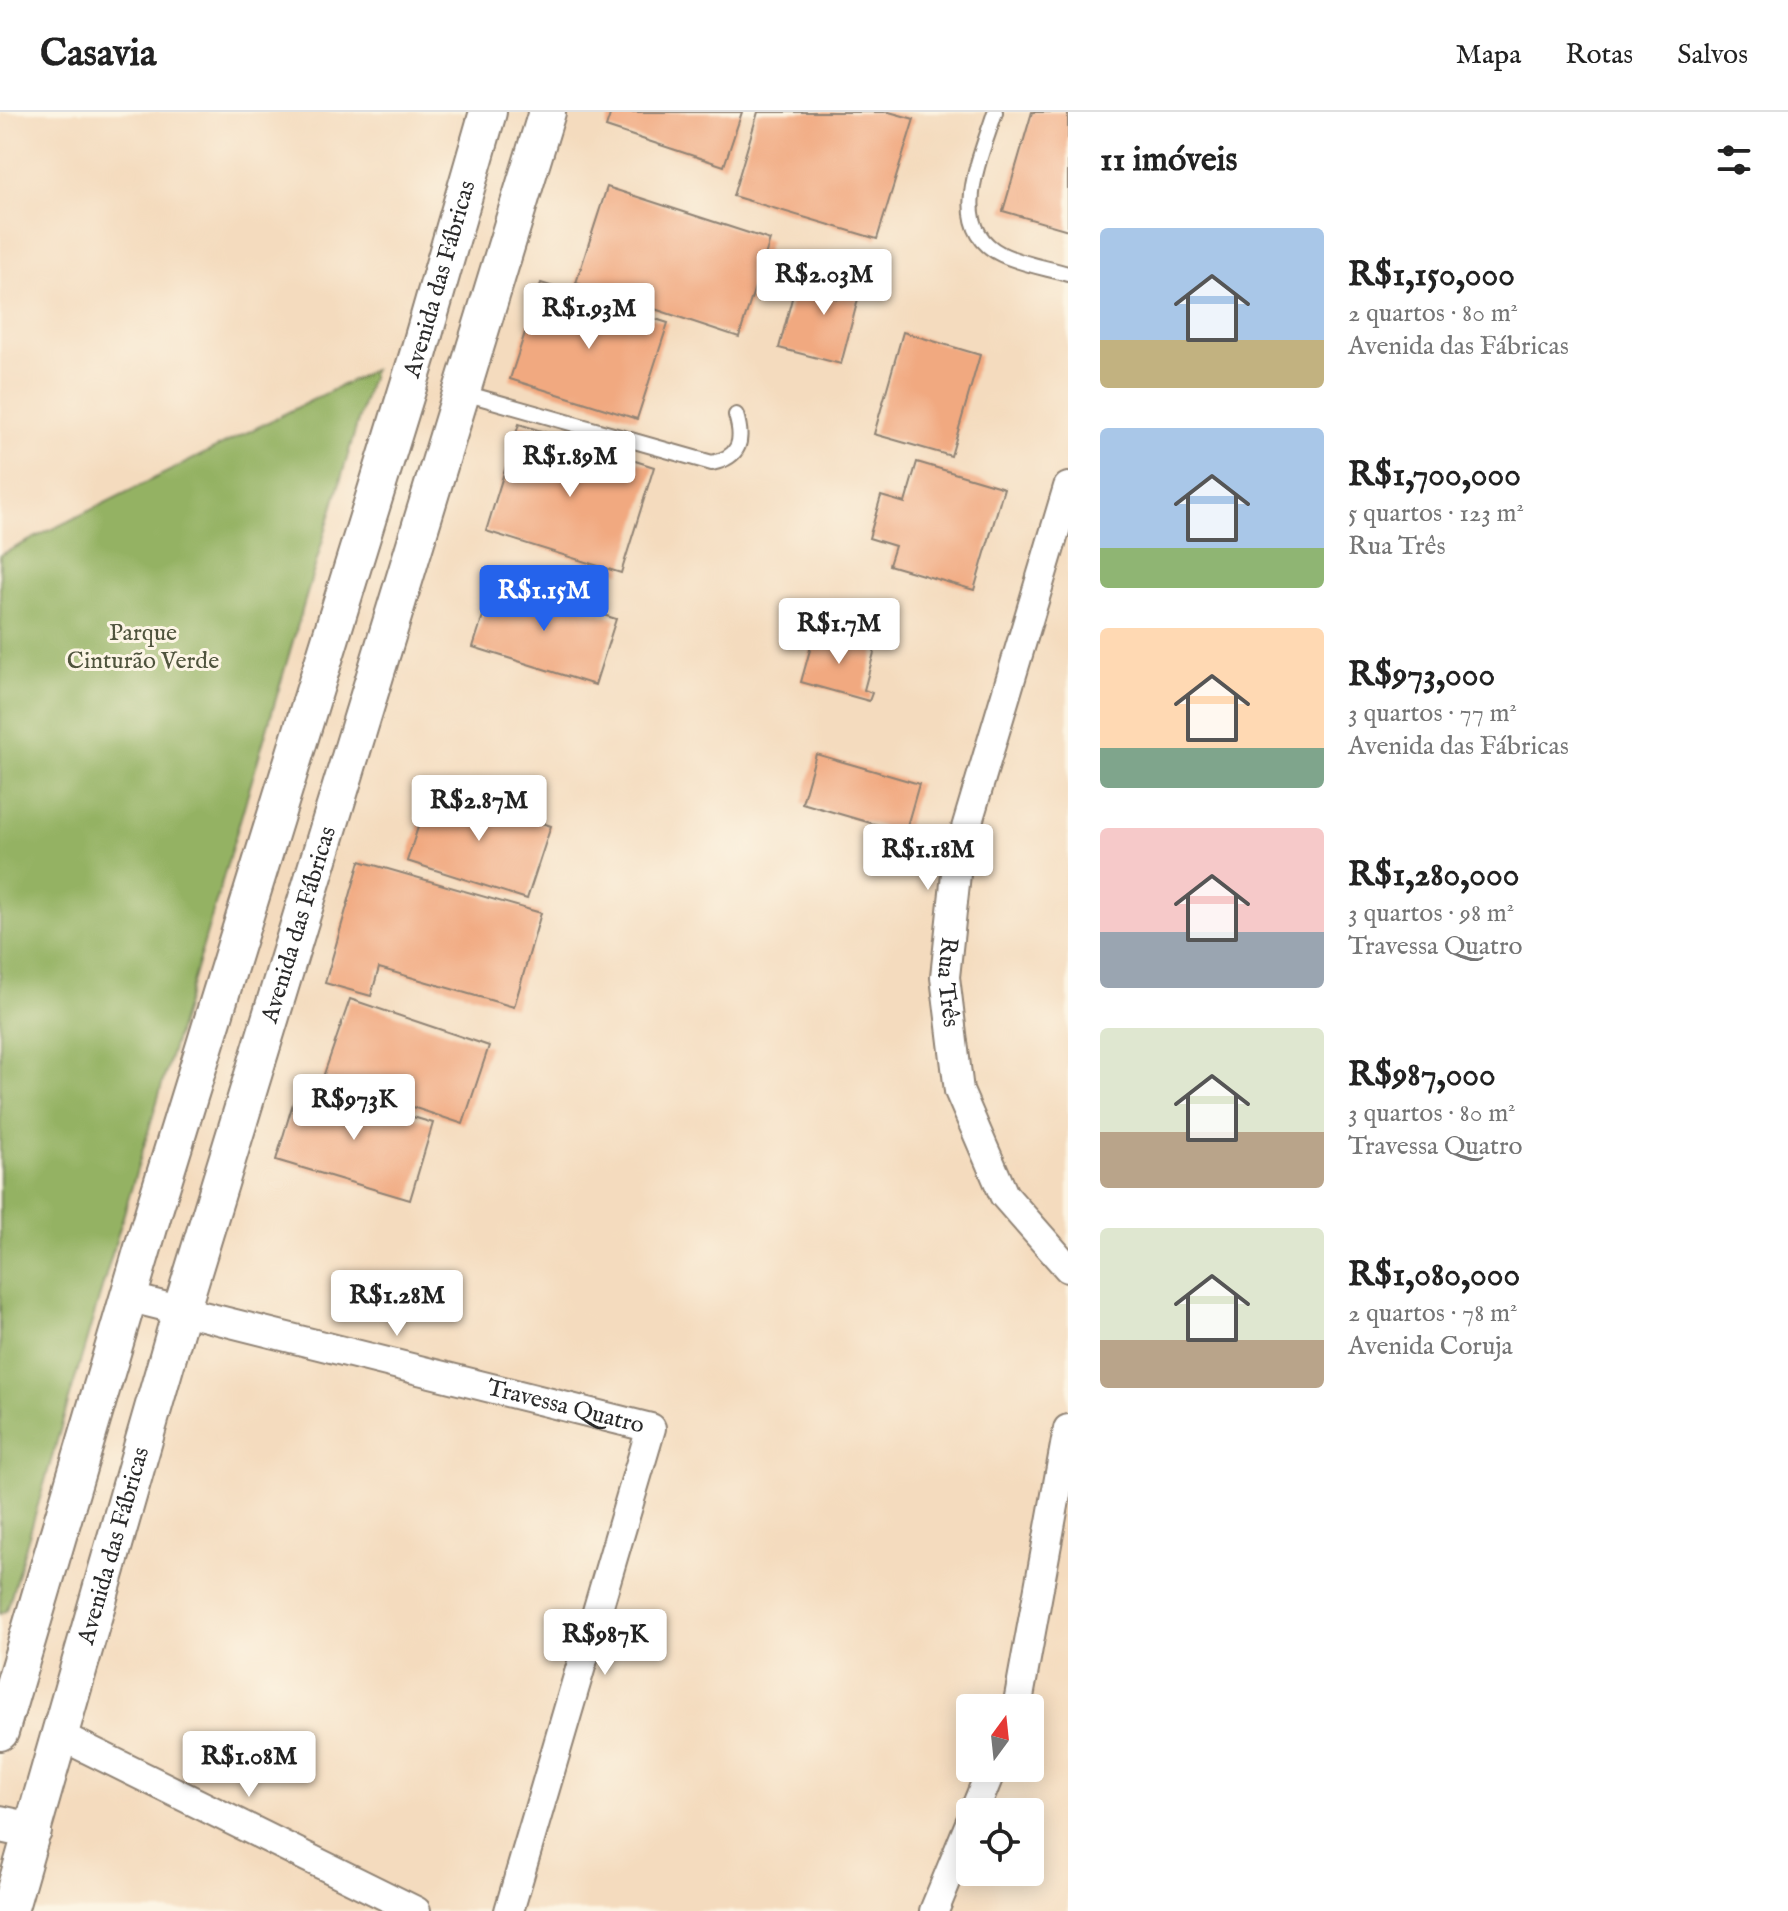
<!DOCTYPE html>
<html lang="pt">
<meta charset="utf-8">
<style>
:root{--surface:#fff;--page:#f2f2f2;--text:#222;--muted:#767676;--line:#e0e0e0;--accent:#2563eb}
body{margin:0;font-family:"IM FELL English",serif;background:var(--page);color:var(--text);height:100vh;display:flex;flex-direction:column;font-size:30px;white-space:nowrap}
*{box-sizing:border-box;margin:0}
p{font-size:26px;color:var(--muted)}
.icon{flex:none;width:44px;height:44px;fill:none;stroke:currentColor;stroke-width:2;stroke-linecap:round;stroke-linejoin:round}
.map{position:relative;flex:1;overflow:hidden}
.details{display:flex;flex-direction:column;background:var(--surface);width:720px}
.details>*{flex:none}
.needle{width:52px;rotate:15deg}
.tools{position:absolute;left:956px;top:1582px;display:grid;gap:16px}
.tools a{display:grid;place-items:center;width:88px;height:88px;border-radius:8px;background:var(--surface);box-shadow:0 4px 20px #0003;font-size:40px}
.price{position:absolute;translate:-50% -68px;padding:0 18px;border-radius:8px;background:#fff;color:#222;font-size:26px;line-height:52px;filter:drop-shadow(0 2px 4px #0008)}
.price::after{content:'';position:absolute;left:50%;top:48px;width:24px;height:18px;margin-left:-12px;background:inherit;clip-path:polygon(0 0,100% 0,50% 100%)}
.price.current{background:var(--accent);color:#fff}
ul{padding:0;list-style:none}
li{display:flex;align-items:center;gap:24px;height:200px;padding:0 32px}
li span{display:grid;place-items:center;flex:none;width:224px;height:160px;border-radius:8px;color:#555}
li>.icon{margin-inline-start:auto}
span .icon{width:96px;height:96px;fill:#fffc;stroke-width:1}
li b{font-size:34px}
h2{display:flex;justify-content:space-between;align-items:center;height:96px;padding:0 32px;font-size:34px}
header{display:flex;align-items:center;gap:48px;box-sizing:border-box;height:112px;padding:0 40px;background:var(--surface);border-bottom:2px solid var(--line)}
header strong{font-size:38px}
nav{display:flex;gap:44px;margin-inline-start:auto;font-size:28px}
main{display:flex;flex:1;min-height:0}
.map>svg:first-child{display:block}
</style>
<header>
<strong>Casavia</strong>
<nav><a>Mapa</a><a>Rotas</a><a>Salvos</a></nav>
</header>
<main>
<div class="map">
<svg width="1068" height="1799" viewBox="0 0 1068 1799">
<rect width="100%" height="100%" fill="#fcf5e5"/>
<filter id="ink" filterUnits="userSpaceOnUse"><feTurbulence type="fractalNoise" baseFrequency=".0125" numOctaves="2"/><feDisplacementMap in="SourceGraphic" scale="16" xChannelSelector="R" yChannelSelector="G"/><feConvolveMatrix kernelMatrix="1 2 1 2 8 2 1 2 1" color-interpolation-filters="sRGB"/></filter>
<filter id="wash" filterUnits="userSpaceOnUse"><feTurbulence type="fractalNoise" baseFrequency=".006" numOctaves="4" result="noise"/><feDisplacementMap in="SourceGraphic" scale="32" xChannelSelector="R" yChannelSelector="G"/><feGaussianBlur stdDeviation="1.8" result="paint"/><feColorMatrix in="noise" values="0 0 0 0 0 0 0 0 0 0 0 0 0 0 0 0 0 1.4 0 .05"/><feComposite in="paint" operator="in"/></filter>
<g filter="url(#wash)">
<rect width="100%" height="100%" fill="#f4dbbe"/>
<path fill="#94b264" stroke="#606e48" stroke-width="2" d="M373,258L7,1498L0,1502V443Z"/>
<g id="blocks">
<g fill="#f1a980">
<path d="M611,0H742L724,54L606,15Z"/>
<path d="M758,0H889L914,7L877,127L733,84Z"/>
<path d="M1032,0H1068V118L1003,99Z"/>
<path d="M607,75L770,128L739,225L576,171Z"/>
<path d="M851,140L869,145L841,252L779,236L795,175L839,187Z"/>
<path d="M541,171L668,211L637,307L510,267Z"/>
<path d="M903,220L980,243L951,344L874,322Z"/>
<path d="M519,312L654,355L621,461L486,419Z"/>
<path d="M917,350L1004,376L974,478L889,453L895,434L869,426L881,384L905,391Z"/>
<path d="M494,469L616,507L595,573L473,535Z"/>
<path d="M815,520L875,537L864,578L872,581L869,589L801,570Z"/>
<path d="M816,642L919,672L905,721L802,691Z"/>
<path d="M431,675L551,714L527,787L407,749Z"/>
<path d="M360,749L541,801L514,895L379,856L371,884L325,871Z"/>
<path d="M350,887L489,934L463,1012L323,965Z"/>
<path d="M299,971L433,1011L410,1088L276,1048Z"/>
</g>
</g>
</g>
<g filter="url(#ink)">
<use href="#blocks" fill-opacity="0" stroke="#908374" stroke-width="2"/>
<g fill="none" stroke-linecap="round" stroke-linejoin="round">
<g stroke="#908374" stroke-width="18">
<g id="service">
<path d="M995,0C982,43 946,115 1001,142C1021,152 1047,156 1068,162"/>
<path d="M461,280L712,351C740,345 744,329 736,303"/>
</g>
</g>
<g stroke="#908374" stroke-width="32">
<g id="minor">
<path id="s1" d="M1068,375L958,743L945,865L959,979L1004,1083L1068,1156"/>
<path id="s2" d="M131,1186L651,1316L509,1799"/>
<path d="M1017,1596L1068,1317"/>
<path d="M59,1623L416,1799"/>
<path d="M974,1700L992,1656"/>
<path d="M934,1799L970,1711"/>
</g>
</g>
<g stroke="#908374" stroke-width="40">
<g id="tertiary">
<path id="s3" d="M0,1620L155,1095L418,243L488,0"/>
<path d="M0,1712L33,1719"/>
<path id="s4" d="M9,1799L181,1199L547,0"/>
</g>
</g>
<use href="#service" stroke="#fff" stroke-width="14"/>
<use href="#minor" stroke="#fff" stroke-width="28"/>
<use href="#tertiary" stroke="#fff" stroke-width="36"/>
</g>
</g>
<g text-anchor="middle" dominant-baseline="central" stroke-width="6" stroke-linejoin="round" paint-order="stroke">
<g font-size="24" fill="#2b2b2b" stroke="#fcf5e5">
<text stroke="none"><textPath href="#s3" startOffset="1518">Avenida das Fábricas</textPath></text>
<text stroke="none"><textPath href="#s4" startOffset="1028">Avenida das Fábricas</textPath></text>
<text stroke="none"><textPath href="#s1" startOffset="512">Rua Três</textPath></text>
<text stroke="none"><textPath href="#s2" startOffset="448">Travessa Quatro</textPath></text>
<text stroke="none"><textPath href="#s4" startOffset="380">Avenida das Fábricas</textPath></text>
</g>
<g font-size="24" fill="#4f543d" stroke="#fcf5e5">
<text x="143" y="521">Parque<tspan x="143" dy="28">Cinturão Verde</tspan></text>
</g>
</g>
</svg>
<div class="tools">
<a><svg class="needle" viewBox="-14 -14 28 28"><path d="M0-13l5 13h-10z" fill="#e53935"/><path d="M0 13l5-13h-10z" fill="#767676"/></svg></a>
<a><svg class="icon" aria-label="locate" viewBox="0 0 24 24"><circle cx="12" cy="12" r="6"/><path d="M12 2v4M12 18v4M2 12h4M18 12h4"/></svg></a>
</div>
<b class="price" style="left:824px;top:205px">R$2.03M</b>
<b class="price" style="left:589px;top:239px">R$1.93M</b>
<b class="price" style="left:570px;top:387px">R$1.89M</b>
<b class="price current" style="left:544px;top:521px">R$1.15M</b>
<b class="price" style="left:839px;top:554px">R$1.7M</b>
<b class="price" style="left:479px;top:731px">R$2.87M</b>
<b class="price" style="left:928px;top:780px">R$1.18M</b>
<b class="price" style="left:354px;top:1030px">R$973K</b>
<b class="price" style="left:397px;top:1226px">R$1.28M</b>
<b class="price" style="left:605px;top:1565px">R$987K</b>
<b class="price" style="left:249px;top:1687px">R$1.08M</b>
</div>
<section class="details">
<h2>11 imóveis<svg class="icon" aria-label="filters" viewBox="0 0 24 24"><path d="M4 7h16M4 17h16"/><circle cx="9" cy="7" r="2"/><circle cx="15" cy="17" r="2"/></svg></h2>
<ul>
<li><span style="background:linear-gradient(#a9c7e8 70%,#c2b280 0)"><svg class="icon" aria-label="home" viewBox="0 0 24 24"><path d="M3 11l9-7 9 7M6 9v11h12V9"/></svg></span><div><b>R$1,150,000</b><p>2 quartos · 80 m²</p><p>Avenida das Fábricas</p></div></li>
<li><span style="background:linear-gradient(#a9c7e8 75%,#8fb573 0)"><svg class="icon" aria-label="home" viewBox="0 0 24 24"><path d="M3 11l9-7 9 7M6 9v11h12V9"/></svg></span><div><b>R$1,700,000</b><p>5 quartos · 123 m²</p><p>Rua Três</p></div></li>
<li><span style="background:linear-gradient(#ffd9b3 75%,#7fa58c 0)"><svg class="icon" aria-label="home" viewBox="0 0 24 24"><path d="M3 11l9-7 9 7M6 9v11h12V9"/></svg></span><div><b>R$973,000</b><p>3 quartos · 77 m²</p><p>Avenida das Fábricas</p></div></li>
<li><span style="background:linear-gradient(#f6c9c9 65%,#9aa5b1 0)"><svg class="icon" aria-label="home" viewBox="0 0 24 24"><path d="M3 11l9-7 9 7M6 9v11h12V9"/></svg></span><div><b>R$1,280,000</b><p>3 quartos · 98 m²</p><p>Travessa Quatro</p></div></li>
<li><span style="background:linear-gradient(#dfe7d0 65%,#b9a48a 0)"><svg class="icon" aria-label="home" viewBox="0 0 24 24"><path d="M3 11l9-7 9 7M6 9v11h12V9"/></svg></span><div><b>R$987,000</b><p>3 quartos · 80 m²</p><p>Travessa Quatro</p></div></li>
<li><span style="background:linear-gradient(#dfe7d0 70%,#b9a48a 0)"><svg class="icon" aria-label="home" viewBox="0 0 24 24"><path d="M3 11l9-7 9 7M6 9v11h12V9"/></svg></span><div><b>R$1,080,000</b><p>2 quartos · 78 m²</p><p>Avenida Coruja</p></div></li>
</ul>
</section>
</main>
